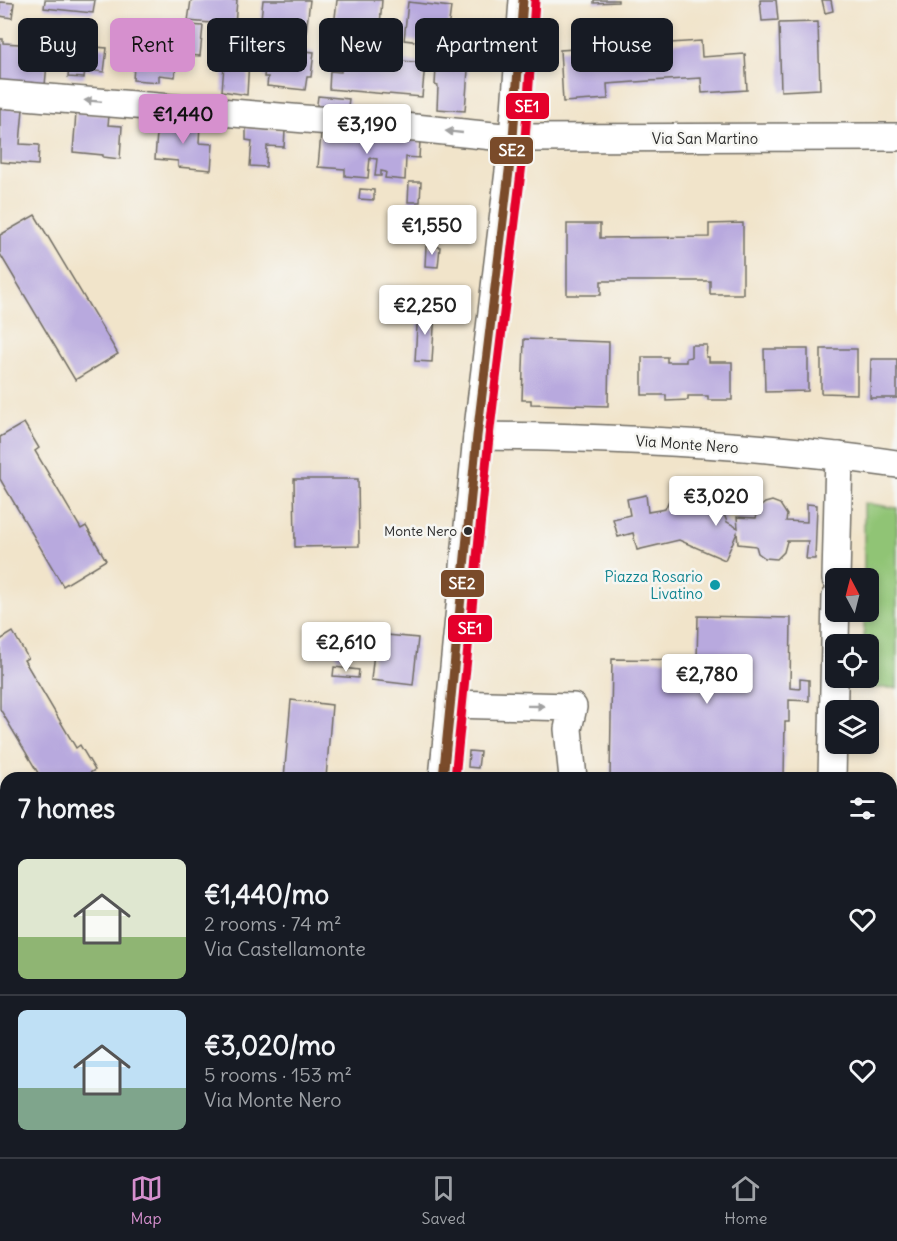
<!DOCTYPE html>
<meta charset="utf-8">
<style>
:root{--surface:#171b24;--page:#20242c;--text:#f1f3f6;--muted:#9ea1a6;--line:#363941;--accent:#d690ce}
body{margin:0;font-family:Delius,sans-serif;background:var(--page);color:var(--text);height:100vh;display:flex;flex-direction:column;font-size:22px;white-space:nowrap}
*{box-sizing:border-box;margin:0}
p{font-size:20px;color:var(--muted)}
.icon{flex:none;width:33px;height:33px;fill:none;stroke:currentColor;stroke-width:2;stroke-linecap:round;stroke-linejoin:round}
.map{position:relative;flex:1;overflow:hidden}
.side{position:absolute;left:0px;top:772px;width:897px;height:386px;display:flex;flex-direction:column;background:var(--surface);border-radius:18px 18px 0 0;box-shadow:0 3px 9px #0003}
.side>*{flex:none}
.hud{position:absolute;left:18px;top:18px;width:861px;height:54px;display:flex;gap:12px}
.needle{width:39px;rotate:353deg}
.fabs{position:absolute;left:825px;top:568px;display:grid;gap:12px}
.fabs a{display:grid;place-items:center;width:54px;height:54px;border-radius:9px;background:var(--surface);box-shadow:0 3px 9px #0003;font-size:30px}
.price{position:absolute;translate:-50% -51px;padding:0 14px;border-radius:6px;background:#fff;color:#222;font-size:20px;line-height:39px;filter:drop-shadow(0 2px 3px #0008)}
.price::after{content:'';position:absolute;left:50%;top:36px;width:18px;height:14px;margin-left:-9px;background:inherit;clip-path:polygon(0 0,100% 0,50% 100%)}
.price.active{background:var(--accent);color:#111}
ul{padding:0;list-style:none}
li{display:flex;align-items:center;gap:18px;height:150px;padding:0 18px}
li+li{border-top:2px solid var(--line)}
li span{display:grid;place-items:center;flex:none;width:168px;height:120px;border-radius:9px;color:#555}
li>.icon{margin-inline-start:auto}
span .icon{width:72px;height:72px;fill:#fffc;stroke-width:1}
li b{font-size:26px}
h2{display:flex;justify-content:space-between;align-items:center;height:72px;padding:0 18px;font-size:26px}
.tag{padding:0 21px;border-radius:9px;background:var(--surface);box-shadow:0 3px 9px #0003;font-size:21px;line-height:54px}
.tag.active{background:var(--accent);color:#111}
.tab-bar{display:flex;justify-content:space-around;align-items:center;height:84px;border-top:2px solid var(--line);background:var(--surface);font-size:16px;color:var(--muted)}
.tab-bar a{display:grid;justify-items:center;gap:3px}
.tab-bar .active{color:var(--accent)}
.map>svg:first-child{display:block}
</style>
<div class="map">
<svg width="897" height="1157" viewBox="0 0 897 1157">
<rect width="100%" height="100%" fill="#f6f6f2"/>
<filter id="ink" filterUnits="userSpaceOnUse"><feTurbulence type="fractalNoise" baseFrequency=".0167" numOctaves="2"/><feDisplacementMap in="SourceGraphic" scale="12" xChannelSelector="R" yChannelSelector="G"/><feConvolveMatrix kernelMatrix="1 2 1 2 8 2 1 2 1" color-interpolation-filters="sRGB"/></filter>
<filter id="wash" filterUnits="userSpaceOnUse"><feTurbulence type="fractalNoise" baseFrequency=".008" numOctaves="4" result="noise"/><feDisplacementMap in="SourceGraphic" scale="24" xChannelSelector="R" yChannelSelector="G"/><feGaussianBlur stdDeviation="1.35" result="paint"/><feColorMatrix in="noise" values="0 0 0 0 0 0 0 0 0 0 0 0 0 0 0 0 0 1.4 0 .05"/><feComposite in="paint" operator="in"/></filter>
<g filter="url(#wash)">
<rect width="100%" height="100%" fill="#f1e4ca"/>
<path fill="#90c475" stroke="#5e7850" stroke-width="1.5" d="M864,503L897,508V688H864V678H868V645H864V612H868V579H864Z"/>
<g id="blocks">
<g fill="#b8a9de">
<path d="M45,0H95L93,13L44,8Z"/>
<path d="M191,0H237L235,25L188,21Z"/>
<path d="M263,0H310L306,33L260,28Z"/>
<path d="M337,0H382L379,38L333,35Z"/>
<path d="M594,0H618V2L594,3Z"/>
<path d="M760,0H776L778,20L762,21Z"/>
<path d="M822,0H831L833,11L825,13Z"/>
<path d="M0,2L14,3L12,18L0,16Z"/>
<path d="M408,2L451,7L446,45L404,40Z"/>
<path d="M818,22L820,89L781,91L779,23Z"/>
<path d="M190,25L203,26L200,56L187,55Z"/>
<path d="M263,30L269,31L267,42H264L262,60L249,59L247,95L222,91L224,65L214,64L216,43L250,46V41H261Z"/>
<path d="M0,39H3V43L36,45V42L49,43L45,85L0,81Z"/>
<path d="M136,39L178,43L175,77L159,75V82L133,80Z"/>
<path d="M701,41L702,57L745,54L747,90L702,93L701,78L649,81L607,84L608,99L563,102L560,50Z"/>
<path d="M71,45L107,48L104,72L85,70L84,78L68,77Z"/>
<path d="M267,47L314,52L311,77H307L305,90L267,86L268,77H264Z"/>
<path d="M342,56L425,63L422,97L329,89L330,71L341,72Z"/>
<path d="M436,68L468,70L465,111L437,109L438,86L435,85Z"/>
<path d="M318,96L349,99L347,114L316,112Z"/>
<path d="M0,108L23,109L20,144L39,145L38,165L0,162Z"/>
<path d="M76,113L109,116L108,125L122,126L120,159L103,157V155L73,152Z"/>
<path d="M158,120L200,124L199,143L213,144L211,170L178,167V161L155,159Z"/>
<path d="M246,128L285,131L284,147L267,146L266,167L250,166L252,141L246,140Z"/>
<path d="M321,134L420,141L419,158L406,157L405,180L385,178L386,172L381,171V176H375L377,159L370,158L368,178L345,176V169L318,167Z"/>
<path d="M409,182H421L420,202H408Z"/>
<path d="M360,189L374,190V200L359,199Z"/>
<path d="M35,215L118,354L75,380L0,254V235Z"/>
<path d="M743,223V294H710V281H601V295H567V224H600V238L709,237V224Z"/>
<path d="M426,246L440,247L438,267L425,266Z"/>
<path d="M418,309L435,310L432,362L415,361Z"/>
<path d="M524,339L609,342L608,406L531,404V400H522Z"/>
<path d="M691,345H707L706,357H709V362H732V400H708V396H688V400L666,401V395H642V357H667V362H686V358L691,357Z"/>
<path d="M764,349H808V391L765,392Z"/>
<path d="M821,349H857V394L821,393Z"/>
<path d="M871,359H897V398H870Z"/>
<path d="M24,423L39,448L35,451L81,529L86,526L106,560L63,586L0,479V437Z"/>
<path d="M294,479H358L359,546L295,547Z"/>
<path d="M672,494L684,500L694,497L704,498L715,503L722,509L727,522L738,528L737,517L756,518L760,507L765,503L772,501L780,504L787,515L786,521L807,522V504L817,505L815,559H806L808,541H787L784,552L777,559L765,558L758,553L756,546L738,544L737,533L725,560L679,540L637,550L633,533L618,537L613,519L630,515L627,499L646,495L648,512L665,509Z"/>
<path d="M698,616L791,618L790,688L800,689V679L809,680V701L789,700V722H785L784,778H610L612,659L697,660Z"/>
<path d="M13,632L28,658L24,660L76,748L80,745L95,770L81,778H41L0,709V640Z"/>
<path d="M376,634L418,638L413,685L371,680Z"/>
<path d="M344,645L349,653L338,659L334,651Z"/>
<path d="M334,667L359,670L358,678L333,676Z"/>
<path d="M291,700L332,705L326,778H284Z"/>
<path d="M469,751L480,752L478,768L468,767Z"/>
<path d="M0,841L6,850V951L0,941Z"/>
<rect x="821" y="1152" width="45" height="5"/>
</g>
</g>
</g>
<g filter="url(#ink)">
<use href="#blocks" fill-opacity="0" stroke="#706c63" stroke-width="1.5"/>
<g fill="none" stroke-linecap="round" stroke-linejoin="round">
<g stroke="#706c63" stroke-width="30">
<g id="minor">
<path d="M0,94L415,128L513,138L897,137"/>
<path d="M477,436C617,437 759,444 897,464"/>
<path d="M836,579L839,456"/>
<path d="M450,704L573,707L568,729L573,778"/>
<path d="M443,778L477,436L513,138L523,0"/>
<path d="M832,778L836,597"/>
<path d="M0,1147H6"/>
<path d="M112,1152L155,1157"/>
<path d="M404,1157L405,1152"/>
<path d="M623,1157L624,1152"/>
<path d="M753,1157V1152"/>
<path d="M815,1157V1152"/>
</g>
</g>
<use href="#minor" stroke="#fff" stroke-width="27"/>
<g stroke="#f6f6f2" stroke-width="14">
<path id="bus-1" d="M443,778L477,436L513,138L523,0"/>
</g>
<g stroke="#f6f6f2" stroke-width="14">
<path id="bus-2" d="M455,778L489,437L525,139L535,1"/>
</g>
<use href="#bus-1" stroke="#7a4b2a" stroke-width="9"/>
<use href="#bus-2" stroke="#e4002b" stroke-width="9"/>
</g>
<defs><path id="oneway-solid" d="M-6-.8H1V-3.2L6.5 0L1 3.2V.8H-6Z" transform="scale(1.5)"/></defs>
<g fill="#a0a0a0">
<use href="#oneway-solid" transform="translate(93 101) rotate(-175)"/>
<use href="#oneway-solid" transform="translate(454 132) rotate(-174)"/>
<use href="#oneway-solid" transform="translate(536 706) rotate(1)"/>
</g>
</g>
<circle fill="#2b2b2b" stroke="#f6f6f2" stroke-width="2" cx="468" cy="531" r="5"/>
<circle fill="#0f9aa8" stroke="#f6f6f2" stroke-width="2" cx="715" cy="585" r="6"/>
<g text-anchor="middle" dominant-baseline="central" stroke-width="5" stroke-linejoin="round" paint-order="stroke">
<g font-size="14" fill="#2b2b2b" stroke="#f6f6f2" text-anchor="end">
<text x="457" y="531">Monte Nero</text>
</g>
<g font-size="15" fill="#2b2b2b" stroke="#f6f6f2">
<text x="705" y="138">Via San Martino</text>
<text transform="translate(687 444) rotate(4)">Via Monte Nero</text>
</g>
<g font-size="15" fill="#0d838f" stroke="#f6f6f2" text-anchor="end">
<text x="703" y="576">Piazza Rosario<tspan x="703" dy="17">Livatino</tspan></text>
</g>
</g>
<g stroke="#f6f6f2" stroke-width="2">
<rect x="505" y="92" width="45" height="28" rx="6" fill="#e4002b"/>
<rect x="489" y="136" width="45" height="29" rx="6" fill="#7a4b2a"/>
<rect x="440" y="569" width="45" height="29" rx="6" fill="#7a4b2a"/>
<rect x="447" y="614" width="46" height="29" rx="6" fill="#e4002b"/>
</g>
<g font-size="16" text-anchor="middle" font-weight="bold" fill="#fff">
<text x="527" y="112">SE1</text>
<text x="512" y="156">SE2</text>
<text x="462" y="589">SE2</text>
<text x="470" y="634">SE1</text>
</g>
</svg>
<div class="fabs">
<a><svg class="needle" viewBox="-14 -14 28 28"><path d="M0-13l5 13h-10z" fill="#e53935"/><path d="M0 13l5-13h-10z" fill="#9ea1a6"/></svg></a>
<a><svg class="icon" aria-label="locate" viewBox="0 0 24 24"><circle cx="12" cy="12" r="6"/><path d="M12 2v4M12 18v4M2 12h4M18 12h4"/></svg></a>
<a><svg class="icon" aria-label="layers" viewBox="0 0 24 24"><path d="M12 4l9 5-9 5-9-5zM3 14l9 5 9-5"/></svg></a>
</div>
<b class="price active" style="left:183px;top:145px">€1,440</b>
<b class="price" style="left:367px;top:155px">€3,190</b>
<b class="price" style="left:432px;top:256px">€1,550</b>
<b class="price" style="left:425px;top:336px">€2,250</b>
<b class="price" style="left:716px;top:527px">€3,020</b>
<b class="price" style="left:346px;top:673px">€2,610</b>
<b class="price" style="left:707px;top:705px">€2,780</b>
<div class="hud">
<a class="tag">Buy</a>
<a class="tag active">Rent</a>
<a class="tag">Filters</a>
<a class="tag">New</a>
<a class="tag">Apartment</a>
<a class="tag">House</a>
</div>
<section class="side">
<h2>7 homes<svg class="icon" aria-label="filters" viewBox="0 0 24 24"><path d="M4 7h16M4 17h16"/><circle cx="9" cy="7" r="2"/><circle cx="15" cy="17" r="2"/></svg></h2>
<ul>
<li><span style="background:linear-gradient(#dfe7d0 65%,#8fb573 0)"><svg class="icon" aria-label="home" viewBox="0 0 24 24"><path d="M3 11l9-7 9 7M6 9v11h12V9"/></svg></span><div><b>€1,440/mo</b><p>2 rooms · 74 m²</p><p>Via Castellamonte</p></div><svg class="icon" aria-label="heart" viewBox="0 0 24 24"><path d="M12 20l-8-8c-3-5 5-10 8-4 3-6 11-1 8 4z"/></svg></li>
<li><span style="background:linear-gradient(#bfe0f5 65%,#7fa58c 0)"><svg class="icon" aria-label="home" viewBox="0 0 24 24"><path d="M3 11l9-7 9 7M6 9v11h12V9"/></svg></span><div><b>€3,020/mo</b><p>5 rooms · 153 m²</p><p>Via Monte Nero</p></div><svg class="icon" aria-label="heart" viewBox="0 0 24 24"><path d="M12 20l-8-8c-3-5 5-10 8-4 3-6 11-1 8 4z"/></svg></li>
</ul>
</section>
</div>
<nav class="tab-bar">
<a class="active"><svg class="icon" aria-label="map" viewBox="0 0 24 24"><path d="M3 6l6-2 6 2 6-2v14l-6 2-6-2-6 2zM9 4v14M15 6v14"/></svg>Map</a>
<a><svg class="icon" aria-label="saved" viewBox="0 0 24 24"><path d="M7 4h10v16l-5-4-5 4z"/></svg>Saved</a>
<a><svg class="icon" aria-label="home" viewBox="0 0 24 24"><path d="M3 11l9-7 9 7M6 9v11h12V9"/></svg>Home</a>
</nav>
